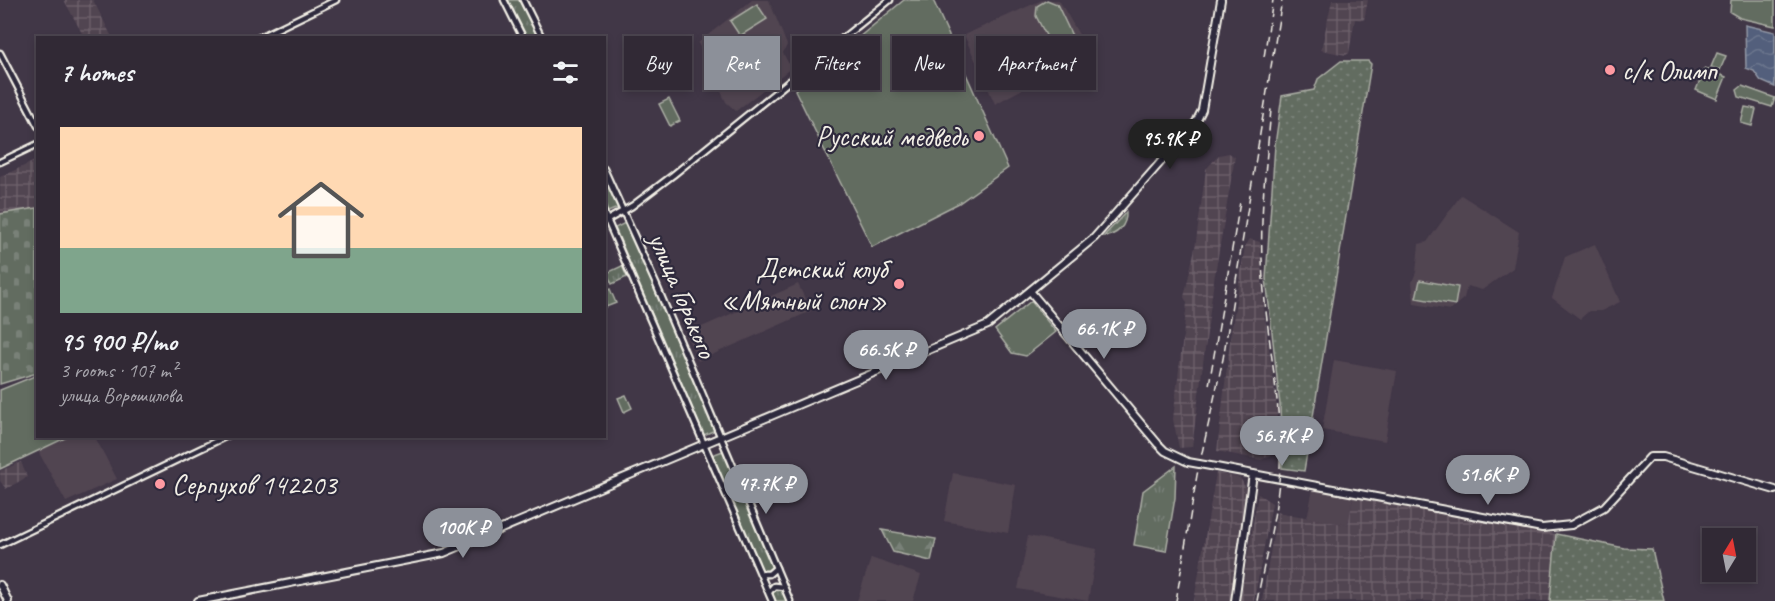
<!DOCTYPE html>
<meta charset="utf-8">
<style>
:root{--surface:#312935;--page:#39313d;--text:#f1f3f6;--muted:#a8a6ad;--line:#4c4550;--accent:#8c9099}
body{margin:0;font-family:Caveat,sans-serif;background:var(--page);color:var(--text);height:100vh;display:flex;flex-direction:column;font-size:22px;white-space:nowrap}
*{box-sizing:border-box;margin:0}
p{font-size:20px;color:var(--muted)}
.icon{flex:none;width:33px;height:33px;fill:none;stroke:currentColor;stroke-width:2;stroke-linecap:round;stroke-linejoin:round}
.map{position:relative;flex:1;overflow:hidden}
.sheet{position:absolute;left:36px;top:36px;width:570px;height:402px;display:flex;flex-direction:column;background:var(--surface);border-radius:0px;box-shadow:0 3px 9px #0003,0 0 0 2px var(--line)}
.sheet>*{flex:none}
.hud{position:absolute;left:624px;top:36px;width:570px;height:54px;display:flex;gap:12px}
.needle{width:39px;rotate:10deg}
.controls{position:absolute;left:1702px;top:528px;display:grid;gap:12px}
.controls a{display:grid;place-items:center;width:54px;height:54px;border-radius:0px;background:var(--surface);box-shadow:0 3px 9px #0003,0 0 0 2px var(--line);font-size:30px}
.price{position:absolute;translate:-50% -51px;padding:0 14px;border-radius:21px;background:var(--accent);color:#fff;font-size:20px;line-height:39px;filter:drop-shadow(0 2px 3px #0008)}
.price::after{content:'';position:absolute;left:50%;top:36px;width:18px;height:14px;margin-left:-9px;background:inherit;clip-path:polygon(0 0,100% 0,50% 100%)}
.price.selected{background:#222;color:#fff}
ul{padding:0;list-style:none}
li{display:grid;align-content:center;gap:12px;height:318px;padding:0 24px}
li span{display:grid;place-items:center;height:186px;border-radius:0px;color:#555}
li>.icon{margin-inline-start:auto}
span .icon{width:108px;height:108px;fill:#fffc;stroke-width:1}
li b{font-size:26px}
h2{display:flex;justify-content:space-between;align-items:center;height:72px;padding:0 24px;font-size:26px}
.tag{padding:0 21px;border-radius:0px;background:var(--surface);box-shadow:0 3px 9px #0003,0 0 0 2px var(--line);font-size:21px;line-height:54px}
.tag.selected{background:var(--accent);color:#fff}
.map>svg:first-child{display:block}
</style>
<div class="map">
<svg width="1775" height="601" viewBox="0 0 1775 601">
<defs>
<pattern id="industrial-grid" width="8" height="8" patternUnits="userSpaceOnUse" patternTransform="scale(1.5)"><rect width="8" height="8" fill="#514451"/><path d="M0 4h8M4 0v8" fill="none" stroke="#6b5f6a"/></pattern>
<pattern id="grass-tufts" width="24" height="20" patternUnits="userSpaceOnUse" patternTransform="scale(1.5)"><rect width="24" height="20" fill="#626c61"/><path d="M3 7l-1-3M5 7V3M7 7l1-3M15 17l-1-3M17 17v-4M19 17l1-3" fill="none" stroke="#798178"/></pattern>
<pattern id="forest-firs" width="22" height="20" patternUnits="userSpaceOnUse" patternTransform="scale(1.5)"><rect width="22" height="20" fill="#626c61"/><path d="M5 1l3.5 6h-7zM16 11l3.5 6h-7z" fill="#798178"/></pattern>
<pattern id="cemetery-stones" width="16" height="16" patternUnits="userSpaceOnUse" patternTransform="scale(1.5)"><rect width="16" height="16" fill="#626c61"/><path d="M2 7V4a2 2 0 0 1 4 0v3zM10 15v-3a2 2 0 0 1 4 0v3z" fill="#798178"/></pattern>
<pattern id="garden-dots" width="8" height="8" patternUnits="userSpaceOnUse" patternTransform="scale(1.5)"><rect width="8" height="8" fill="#626c61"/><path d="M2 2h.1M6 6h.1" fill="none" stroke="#798178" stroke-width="1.8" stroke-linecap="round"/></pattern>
<pattern id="water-waves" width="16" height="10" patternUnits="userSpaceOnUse" patternTransform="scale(1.5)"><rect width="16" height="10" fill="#525f7b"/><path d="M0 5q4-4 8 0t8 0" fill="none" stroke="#6c768e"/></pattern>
</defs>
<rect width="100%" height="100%" fill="#413747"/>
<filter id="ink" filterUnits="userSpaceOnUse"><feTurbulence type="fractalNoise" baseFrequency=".0167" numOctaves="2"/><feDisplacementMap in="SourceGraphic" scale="12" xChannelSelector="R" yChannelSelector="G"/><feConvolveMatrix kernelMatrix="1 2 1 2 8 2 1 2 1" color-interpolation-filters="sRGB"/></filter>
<g filter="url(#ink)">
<g fill="#514451">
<path d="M752,0H769L787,45L783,53L791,68L736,111L726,102L698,43Z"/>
<path d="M1042,0H1059L1081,38L1074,56L1060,69L995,104L964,35Z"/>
<path d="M1461,195L1519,232L1513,268L1482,290L1467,286L1464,298L1450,310L1414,304L1412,282L1416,272L1419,244L1427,242Z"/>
<path d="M1595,244L1620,302L1601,311H1589L1580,319L1552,298L1565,257Z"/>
<path d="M798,284L811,311L698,361L686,334Z"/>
<path d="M1334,360L1397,371L1385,441L1322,430Z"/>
<path d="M67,437H95L117,479L66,502L38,451Z"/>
<path d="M953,473L1016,485L1008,533L944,521Z"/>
<path d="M1313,489L1353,497L1348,525L1307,518Z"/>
<path d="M1028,536L1097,549L1088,601L1018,589Z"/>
<path d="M871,558L921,575L913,601H857Z"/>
</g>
<g fill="url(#industrial-grid)">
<path d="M64,0H93L112,37H84Z"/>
<path d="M1332,0H1368L1364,20L1355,19L1349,53L1346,55L1321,50Z"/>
<path d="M1229,153L1235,157L1214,280L1192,447L1179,448L1173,419L1187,303L1184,297L1195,248L1206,169L1219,155Z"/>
<path d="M37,160V208L0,214V177Z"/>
<path d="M1250,239L1260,242L1264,312L1277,408L1276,453L1261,460L1217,451L1231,333L1245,246Z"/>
<path d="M21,462L27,477L6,489L0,481V471Z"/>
<path d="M1216,473L1240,478L1247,489L1231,601H1194Z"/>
<path d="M1258,494L1272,503L1254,601H1240Z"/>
<path d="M1353,497L1556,534L1550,601H1262L1277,512L1348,525Z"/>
</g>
<g fill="url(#grass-tufts)" stroke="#abaea4" stroke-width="1.5">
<path d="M508,0H519L538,37H527Z"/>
<path d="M604,174L620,207L608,212L605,204Z"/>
<path d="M1126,212C1127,225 1117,236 1104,236Z"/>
<path d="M627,222L715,430L704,435L615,228Z"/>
<path d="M622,266L627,277L612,284L607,273Z"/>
<path d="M610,289L616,303L606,307L605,292Z"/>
<path d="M723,451L773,565L769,572L761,570L712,455Z"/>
<path d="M1176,466L1175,498L1166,551L1134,545L1143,491Z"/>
<path d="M779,587L787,601H774L772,591Z"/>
</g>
<path fill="url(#forest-firs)" stroke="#abaea4" stroke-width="1.5" d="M882,530L936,539L931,561L893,552Z"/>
<path fill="url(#cemetery-stones)" stroke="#abaea4" stroke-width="1.5" d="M37,208V373L0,384V214Z"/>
<g fill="#626c61" stroke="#abaea4" stroke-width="1.5">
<path d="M904,0H933L1008,168L959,203L872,247L795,90Z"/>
<path d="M1047,0L1057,4L1073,38L1072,47L1062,53L1053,49L1036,16L1037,6Z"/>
<path d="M1731,0H1775V26L1740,18L1730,12Z"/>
<path d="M757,4L767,19L740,36L730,21Z"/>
<path d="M1717,53L1726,56L1720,70L1711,67Z"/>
<path d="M1705,68L1726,77L1717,99L1696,90Z"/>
<path d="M1742,86L1775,98L1772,107L1739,97L1737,90Z"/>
<path d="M669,99L680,121L670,126L659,104Z"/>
<path d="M1745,107L1756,109L1752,126L1741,123Z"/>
<path d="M1420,280L1458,287L1455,305L1416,298Z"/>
<path d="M1031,301L1056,332L1026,356L1012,353L995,330Z"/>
<path d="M37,375L38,436L67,437L0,469V390Z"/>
<path d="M626,395L632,408L624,412L618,398Z"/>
</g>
<g fill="url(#garden-dots)" stroke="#abaea4" stroke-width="1.5">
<path d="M1341,61H1368L1371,64L1304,471L1282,468L1280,405L1266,278L1275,145L1282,96L1314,90L1318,79Z"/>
<path d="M1556,534L1624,548L1652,549L1664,601H1550Z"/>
</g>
<path fill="url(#water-waves)" stroke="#9399a7" stroke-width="1.5" d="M1745,25L1775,32V87L1761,81L1754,71L1746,68Z"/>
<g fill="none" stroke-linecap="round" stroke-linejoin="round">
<g stroke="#f4f1e8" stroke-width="9">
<g id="minor">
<path d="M504,0L523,38"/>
<path d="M523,0L542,38"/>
<path d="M258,38L336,0"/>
<path d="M0,53L38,126"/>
<path d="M0,162L38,144"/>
<path d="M604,169L656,284L790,601"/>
<path d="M604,213L772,601"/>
<path d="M604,222L632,206L673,175L890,0"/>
<path d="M0,545L227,436"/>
<path d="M761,574H769L776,568"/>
<path d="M769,592L774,586L784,587"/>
</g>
</g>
<g stroke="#f4f1e8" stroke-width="10">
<g id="major">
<path d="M1030,291L1158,444L1165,451L1188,462"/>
<path d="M1216,467L1542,528L1571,525L1604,507L1650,457H1663L1775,490"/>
<path d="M0,585L8,601"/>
<path d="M198,601L444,553L988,325L1094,238L1196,122L1202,110L1221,0"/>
<path d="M1235,601L1253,474"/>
</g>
</g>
<use href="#minor" stroke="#2f2a3d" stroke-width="4.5"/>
<use href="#major" stroke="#2f2a3d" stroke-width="6"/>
<g stroke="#f4f1e8" stroke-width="1.5" stroke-dasharray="9 4.5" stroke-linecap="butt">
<path d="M1264,57L1273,0"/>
<path d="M1209,385L1240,202"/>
<path d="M1176,601L1197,475L1223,359L1282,0"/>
<path d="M1257,601C1265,557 1278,511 1280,467C1282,397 1264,328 1262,259C1260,209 1267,158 1271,109"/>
</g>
<g stroke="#f4f1e8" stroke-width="10" stroke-linecap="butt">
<path id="major-bridge" d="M1188,462L1216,467"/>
</g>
<use href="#major-bridge" stroke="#2f2a3d" stroke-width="6"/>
</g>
</g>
<g fill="#ff9aa2" stroke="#2f2a3d" stroke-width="2">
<circle cx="1610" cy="70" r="6"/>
<circle cx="979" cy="136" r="6"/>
<circle cx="899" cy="284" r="6"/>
<circle cx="160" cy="484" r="6"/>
</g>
<g text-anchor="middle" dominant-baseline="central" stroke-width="4.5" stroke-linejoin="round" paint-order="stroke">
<g font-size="28" fill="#f4f1e8" stroke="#2f2a3d" text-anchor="start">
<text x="1622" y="70">с/к Олимп</text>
<text x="967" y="136" text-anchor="end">Русский медведь</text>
<text x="887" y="268" text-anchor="end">Детский клуб<tspan x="887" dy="32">«Мятный слон»</tspan></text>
<text x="172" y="484">Серпухов 142203</text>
</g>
<g font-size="28" fill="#f4f1e8" stroke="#2f2a3d">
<text transform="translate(683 295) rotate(67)">улица Горького</text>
</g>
</g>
</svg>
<div class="controls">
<a><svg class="needle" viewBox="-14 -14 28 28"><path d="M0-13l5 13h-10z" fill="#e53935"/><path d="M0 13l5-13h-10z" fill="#a8a6ad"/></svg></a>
</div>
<b class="price selected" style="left:1170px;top:170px">95.9K ₽</b>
<b class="price" style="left:1104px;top:360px">66.1K ₽</b>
<b class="price" style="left:886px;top:381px">66.5K ₽</b>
<b class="price" style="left:1282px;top:467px">56.7K ₽</b>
<b class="price" style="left:1488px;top:506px">51.6K ₽</b>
<b class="price" style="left:766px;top:515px">47.7K ₽</b>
<b class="price" style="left:463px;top:559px">100K ₽</b>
<div class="hud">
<a class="tag">Buy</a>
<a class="tag selected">Rent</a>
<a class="tag">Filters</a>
<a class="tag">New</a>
<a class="tag">Apartment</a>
</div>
<section class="sheet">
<h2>7 homes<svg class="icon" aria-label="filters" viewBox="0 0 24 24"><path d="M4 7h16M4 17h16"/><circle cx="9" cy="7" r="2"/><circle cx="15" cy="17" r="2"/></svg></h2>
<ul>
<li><span style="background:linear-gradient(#ffd9b3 65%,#7fa58c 0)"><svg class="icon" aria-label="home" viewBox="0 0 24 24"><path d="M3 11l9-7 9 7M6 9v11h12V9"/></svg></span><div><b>95 900 ₽/mo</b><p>3 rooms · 107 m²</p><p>улица Ворошилова</p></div></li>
</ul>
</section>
</div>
